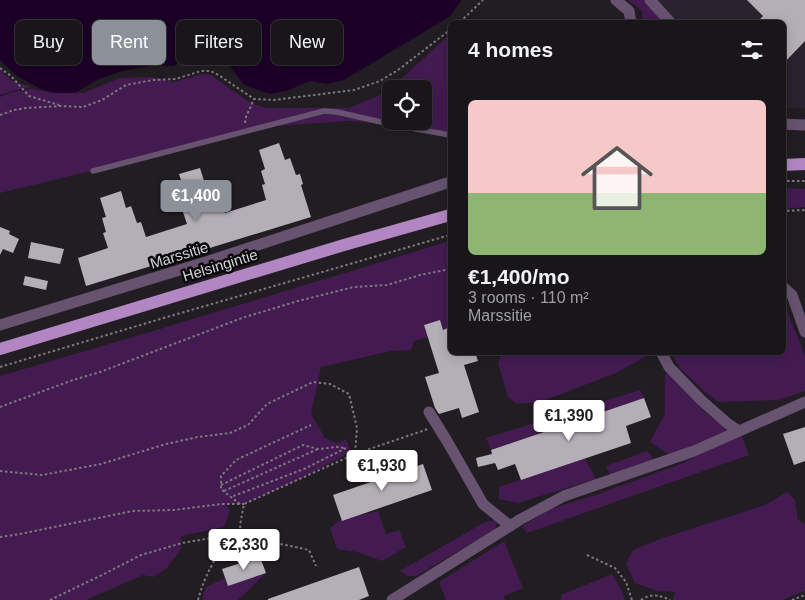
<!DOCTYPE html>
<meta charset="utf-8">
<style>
:root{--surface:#19161a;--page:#221f23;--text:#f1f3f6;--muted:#9f9fa2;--line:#373539;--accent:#8c9099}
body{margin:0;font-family:Helvetica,sans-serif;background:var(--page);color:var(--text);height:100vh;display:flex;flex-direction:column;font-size:19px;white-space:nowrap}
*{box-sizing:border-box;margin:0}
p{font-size:16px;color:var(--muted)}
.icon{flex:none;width:28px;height:28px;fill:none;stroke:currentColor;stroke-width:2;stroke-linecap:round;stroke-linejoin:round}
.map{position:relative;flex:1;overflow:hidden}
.sheet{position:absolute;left:448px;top:20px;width:338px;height:335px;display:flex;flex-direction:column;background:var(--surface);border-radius:8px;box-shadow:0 2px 12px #0003,0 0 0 1px var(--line)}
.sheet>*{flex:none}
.top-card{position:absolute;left:15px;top:20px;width:358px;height:45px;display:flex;gap:10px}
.fabs{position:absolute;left:382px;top:80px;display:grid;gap:10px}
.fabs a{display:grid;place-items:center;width:50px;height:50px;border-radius:8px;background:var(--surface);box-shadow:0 2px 12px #0003,0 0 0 1px var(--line);font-size:25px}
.price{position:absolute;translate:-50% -42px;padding:0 11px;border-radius:5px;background:#fff;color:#222;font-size:16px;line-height:32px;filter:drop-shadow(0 1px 2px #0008)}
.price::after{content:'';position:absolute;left:50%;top:30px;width:15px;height:11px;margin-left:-8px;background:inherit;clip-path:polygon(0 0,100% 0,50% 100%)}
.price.selected{background:var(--accent);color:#fff}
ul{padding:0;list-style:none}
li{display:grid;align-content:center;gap:10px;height:265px;padding:0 20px}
li span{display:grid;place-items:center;height:155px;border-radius:8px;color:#555}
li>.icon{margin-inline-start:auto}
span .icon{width:90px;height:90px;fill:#fffc;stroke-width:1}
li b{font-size:21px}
h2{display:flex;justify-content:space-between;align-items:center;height:60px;padding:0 20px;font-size:21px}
.chip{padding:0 18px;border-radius:8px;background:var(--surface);box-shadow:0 2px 12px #0003,0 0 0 1px var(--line);font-size:18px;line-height:45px}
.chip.selected{background:var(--accent);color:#fff}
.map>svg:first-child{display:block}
</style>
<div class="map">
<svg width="805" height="600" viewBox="0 0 805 600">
<rect width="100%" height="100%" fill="#211d22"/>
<path fill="#2a232d" d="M647,0H805V108H783L782,22H663Z"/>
<g fill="#431b51" fill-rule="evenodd">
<path d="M628,0H647L663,22H643L642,11Z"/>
<path d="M450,34V133L394,123L346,121L349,108L387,92ZM391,89H424V121H391Z"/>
<path d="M0,69L12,81L32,87L12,91L0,95Z"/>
<path d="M202,74L211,75L246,100L256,105L267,108H348L345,121L277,126L0,193V97L12,92L32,89L53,93H83L120,78L152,77L174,82Z"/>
<path d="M783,188L805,189V207L783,209Z"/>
<path d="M450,241V327L443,330L440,320L424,325L428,337L414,341L411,350L391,351L321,367L311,414L325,438L337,443L346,439L351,452L296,481L244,504H226L230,511L224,527L181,536V549L166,569L153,577L143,575L86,600H0V376L160,329Z"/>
<path d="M783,301L784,303L805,356V391L778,400L719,402L705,392L680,368L671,353L782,352Z"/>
<path d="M502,353L652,352V353L616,373L540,402L517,404L508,397L498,363Z"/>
<path d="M669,371L682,388L704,411L729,430L670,455L650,442L665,414V375Z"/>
<path d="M640,390L644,398L491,450L486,438Z"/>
<path d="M741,434L749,455L527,533L522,526L553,508L595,495L681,464Z"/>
<path d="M647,451L658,464L612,479L606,466Z"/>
<path d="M585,458L596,479L518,503L499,499V487Z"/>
<path d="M787,492L795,500L798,520L805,524V591L782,600H673L675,592L658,591L635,583L626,564L633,550L663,538L765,505Z"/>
<path d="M378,511L386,534L399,530L406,547L382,561L357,552L337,549L330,528L340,520Z"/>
<path d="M494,520L497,524L493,531L416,576H408L400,571L483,523Z"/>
<path d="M504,541L523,588L504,596L505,600H446L439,582Z"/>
<path d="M266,573L238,600H203V595L206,587L225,578L228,586Z"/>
<path d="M612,574L622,591L625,600H561V595Z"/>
</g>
<path fill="#1c0027" d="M0,0H462L449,17L344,80L327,84L310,81L286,91L270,94L244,85L225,59L211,53L189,56L174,66L155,65L122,71L97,80L75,93H55L41,89L17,76L0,60Z"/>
<g fill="#b4afb6">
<path d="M747,0H805V41L782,65V22H757L763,16Z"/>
<path d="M279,143L285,160L290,158L296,175L300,174L303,184L301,185L311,217L86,286L78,258L108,248L103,233L106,232L102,218L106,217L100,198L121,191L126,208L131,206L137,223L141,222L146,237L187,224L182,209L185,208L181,195L185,193L179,174L200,168L205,184L210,182L216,199L220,198L225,213L266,200L262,185L265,184L261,171L265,169L259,150Z"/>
<path d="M0,227L10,231L9,234L19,239L13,253L3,249L0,255Z"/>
<path d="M31,242L64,249L60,264L28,258Z"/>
<path d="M25,276L48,281L46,290L23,285Z"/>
<path d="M440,320L443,330L450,327V352H475L478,361L464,365L479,412L462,418L459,408L439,414L435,408L425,377L439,373L424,325Z"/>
<path d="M644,398L651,417L626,426L631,443L521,480L515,464L498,470L495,463L478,467L476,458L492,454L491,450Z"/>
<path d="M805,427V461L794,465L783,434Z"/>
<path d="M423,464L432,490L342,521L333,495Z"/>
<path d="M260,557L266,573L228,586L222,569Z"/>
<path d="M359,567L369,596L359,600H268V599Z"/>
</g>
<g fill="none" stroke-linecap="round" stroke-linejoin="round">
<g stroke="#7c797d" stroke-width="2" stroke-dasharray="2.5 2.5" stroke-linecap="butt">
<path d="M460,22L483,0"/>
<path d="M0,68L11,76L29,96L59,105"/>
<path d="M0,115L14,110L26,108L61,106L83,107L102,100L126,85L153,80L176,79L201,71H211L220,76L254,99L274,100L354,90L380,81L398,70L450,30"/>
<path d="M245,123L246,117L254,99"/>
<path d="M782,181H805"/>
<path d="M782,211L805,210"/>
<path d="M0,367L167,317L450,235"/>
<path d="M0,407L73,380L100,372L242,318L298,301L354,287L387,285L420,275L450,269"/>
<path d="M0,471L42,475L101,464L166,444L198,437L230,433L248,425L267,404L313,382L330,384L349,394L357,428L355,454"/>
<path d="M221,485L303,445L318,449L337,447L346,448L304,469L231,497"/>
<path d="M224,491L318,449"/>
<path d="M240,504L231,497L221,489V476L236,460L311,425"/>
<path d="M241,533L240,525L244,504L355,454L428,429"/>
<path d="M0,537L20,534L132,511L174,510L221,504H244"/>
<path d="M587,555L615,568L626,582L632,600"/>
<path d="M50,600L102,575L141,555L182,543L241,533L253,536L276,543L309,550L316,566"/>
<path d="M198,600C204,577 216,555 231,536"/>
<path d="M641,600C650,593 660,595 670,600"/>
<path d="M792,600L805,595"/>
</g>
<path stroke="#675370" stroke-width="5.5" d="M93,171L324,111L337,112L394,125L450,135"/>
<g stroke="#675370" stroke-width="11">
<path d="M616,0L629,11L631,22"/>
<path d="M650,0L670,22"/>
<path d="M782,124L805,125"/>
<path d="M782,286L792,295L805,332"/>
<path d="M0,325L209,261L450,182"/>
<path d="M661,352L669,367L701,400L727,423L739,431"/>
<path d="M429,412L447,441L483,504L510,526"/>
<path d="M392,600L521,519L564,496L694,451L805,402"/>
</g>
<g stroke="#b286c2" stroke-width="12">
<path d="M782,165L805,164"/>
<path d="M0,349L344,245L450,215"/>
</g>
</g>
<g text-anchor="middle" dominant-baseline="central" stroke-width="5" stroke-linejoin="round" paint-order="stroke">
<g font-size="15" fill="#d3d1d4" stroke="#09080a">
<text transform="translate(179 255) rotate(-17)">Marssitie</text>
<text transform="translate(220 265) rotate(-17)">Helsingintie</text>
</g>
</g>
</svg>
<div class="fabs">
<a><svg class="icon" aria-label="locate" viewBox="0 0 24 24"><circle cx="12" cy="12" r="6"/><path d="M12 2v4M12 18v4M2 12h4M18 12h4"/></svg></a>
</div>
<b class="price selected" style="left:196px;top:222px">€1,400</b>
<b class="price" style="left:569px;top:442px">€1,390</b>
<b class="price" style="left:382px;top:492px">€1,930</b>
<b class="price" style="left:244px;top:571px">€2,330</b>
<div class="top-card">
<a class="chip">Buy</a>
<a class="chip selected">Rent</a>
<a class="chip">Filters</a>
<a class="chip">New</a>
</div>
<section class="sheet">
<h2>4 homes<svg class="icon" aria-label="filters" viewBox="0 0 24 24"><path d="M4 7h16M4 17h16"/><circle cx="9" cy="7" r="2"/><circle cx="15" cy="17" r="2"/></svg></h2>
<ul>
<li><span style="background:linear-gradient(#f6c9c9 60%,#8fb573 0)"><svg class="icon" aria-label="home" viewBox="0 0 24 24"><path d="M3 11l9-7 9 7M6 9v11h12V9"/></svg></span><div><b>€1,400/mo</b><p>3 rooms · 110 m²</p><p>Marssitie</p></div></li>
</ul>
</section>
</div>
